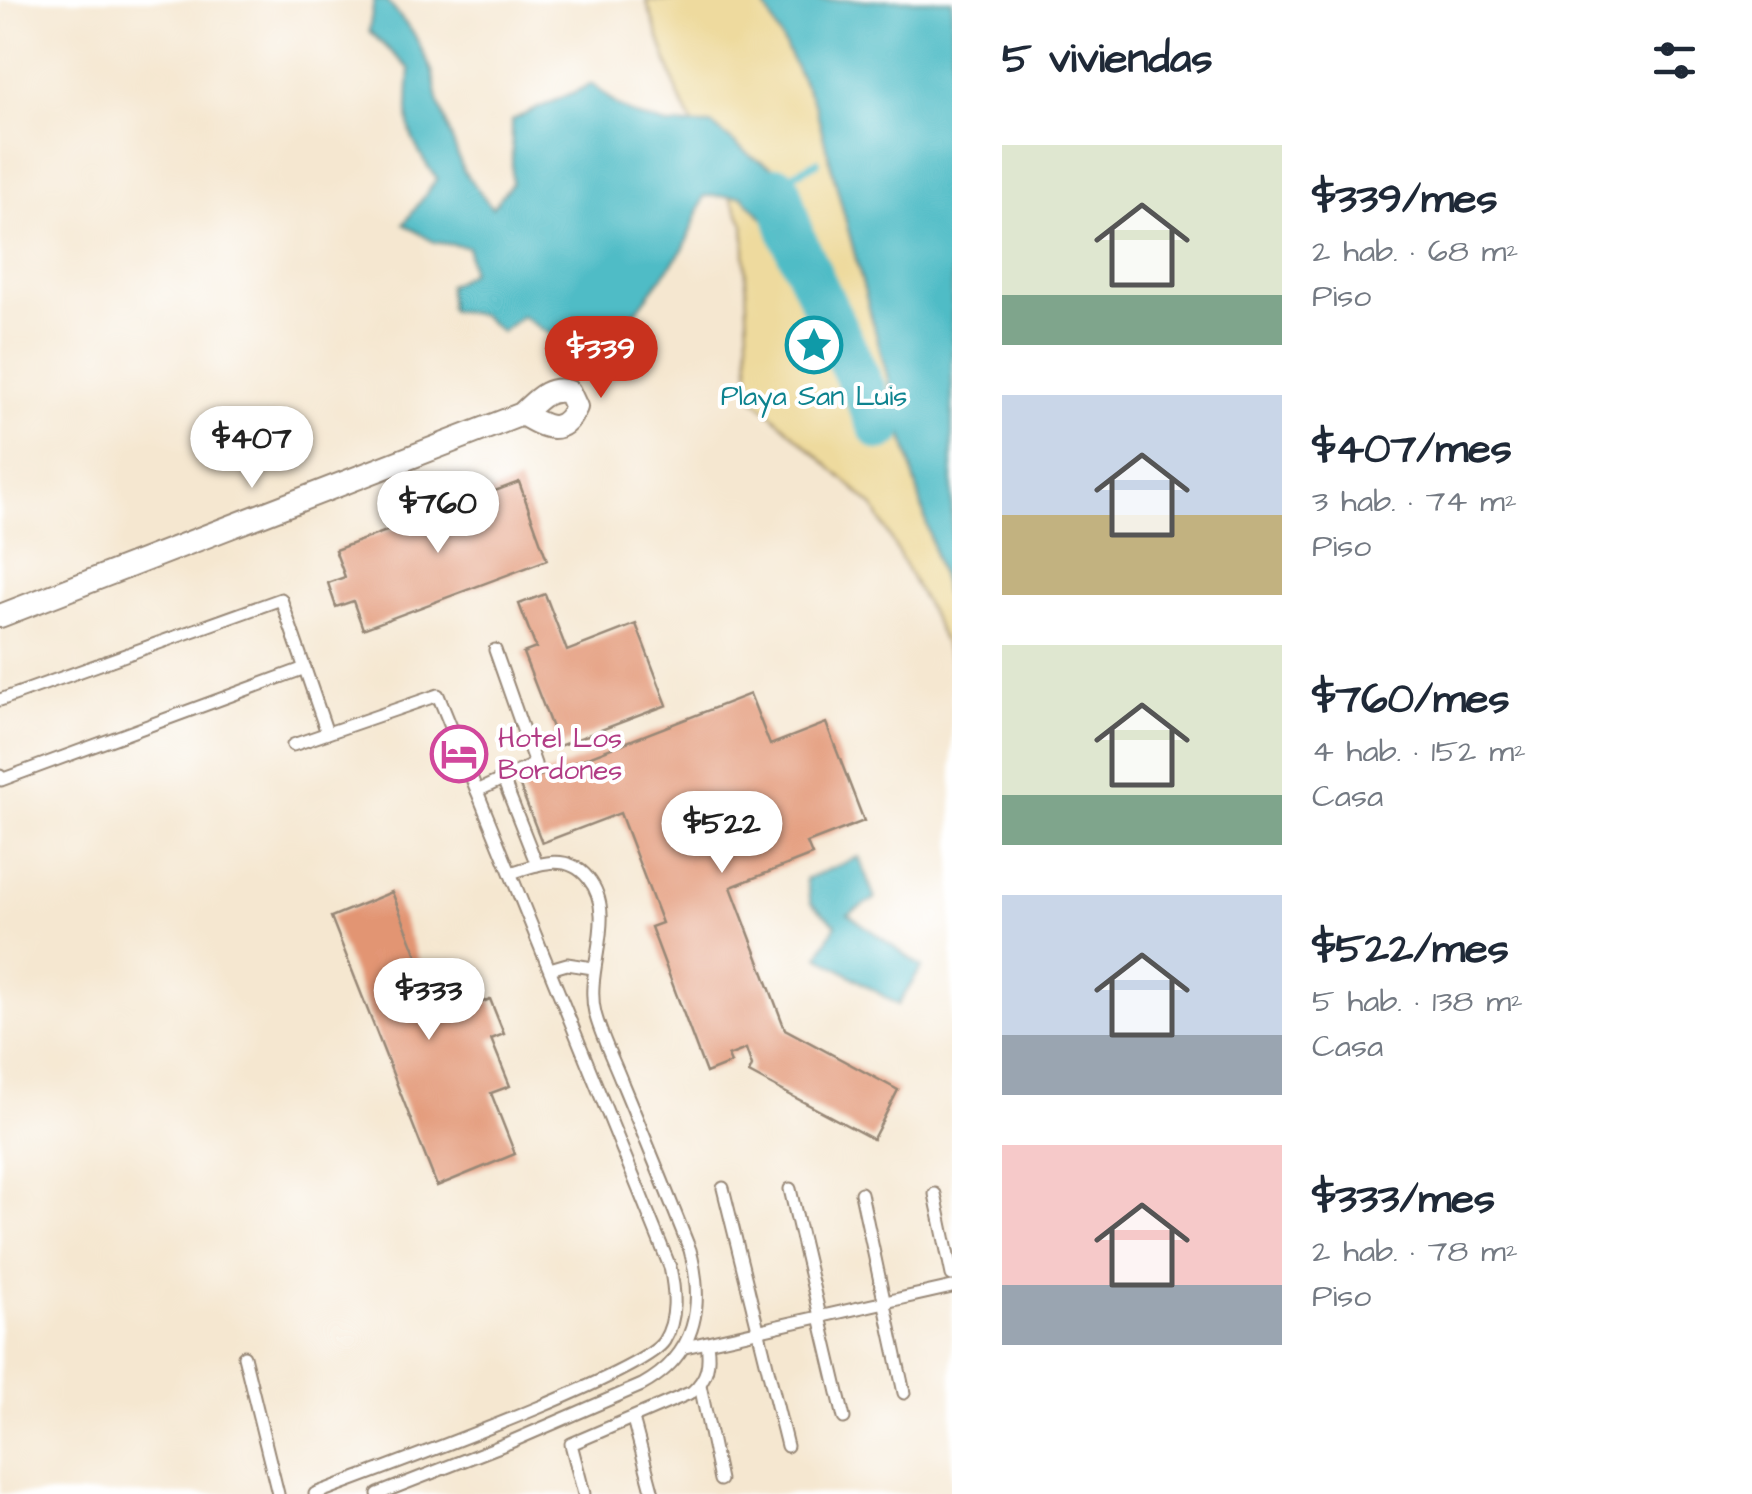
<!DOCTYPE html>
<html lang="es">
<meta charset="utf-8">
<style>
:root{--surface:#fff;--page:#f2f2f3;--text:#1f2937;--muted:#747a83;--accent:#c8321e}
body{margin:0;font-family:"Architects Daughter",sans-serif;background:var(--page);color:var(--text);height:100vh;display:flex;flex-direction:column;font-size:38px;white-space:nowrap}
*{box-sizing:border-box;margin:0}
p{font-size:32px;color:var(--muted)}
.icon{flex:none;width:55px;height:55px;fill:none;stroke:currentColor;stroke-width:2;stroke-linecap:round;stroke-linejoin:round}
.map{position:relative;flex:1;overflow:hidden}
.drawer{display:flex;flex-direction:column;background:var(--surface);width:800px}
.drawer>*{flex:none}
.price{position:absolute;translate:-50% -85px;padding:0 22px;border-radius:35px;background:#fff;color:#222;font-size:32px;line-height:65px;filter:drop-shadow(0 2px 5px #0008)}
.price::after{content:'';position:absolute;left:50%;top:60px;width:30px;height:22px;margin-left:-15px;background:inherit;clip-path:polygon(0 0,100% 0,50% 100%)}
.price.on{background:var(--accent);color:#fff}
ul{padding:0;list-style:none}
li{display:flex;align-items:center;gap:30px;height:250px;padding:0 50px}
li span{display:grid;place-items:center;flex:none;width:280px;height:200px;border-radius:0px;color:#555}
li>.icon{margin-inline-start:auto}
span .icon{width:120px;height:120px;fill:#fffc;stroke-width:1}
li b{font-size:42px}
h2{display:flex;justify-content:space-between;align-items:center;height:120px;padding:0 50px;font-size:42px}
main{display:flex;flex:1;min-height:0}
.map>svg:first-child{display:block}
</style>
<main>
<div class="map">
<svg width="952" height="1494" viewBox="0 0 952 1494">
<rect width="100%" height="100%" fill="#fff"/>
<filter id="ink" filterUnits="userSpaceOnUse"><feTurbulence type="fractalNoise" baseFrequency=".01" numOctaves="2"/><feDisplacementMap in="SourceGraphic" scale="20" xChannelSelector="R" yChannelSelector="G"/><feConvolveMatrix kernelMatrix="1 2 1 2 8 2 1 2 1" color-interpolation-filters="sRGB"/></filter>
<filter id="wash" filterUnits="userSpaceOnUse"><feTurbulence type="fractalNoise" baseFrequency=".0048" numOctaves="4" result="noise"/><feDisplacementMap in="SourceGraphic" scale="40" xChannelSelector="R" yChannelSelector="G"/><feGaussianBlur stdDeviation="2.25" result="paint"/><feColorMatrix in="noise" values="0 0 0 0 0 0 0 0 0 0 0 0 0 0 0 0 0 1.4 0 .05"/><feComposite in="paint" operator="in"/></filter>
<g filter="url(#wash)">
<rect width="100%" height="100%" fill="#f5e7d0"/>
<path fill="#eeda9e" stroke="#94825e" stroke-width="2.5" d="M646,0H762L815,105L952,619V662L936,624L873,506L750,395L744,224L679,97Z"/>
<g fill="#4fbcc6" stroke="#457372" stroke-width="2.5">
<path d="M374,0H386L414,34L432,71L439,104L463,170L492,208L512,183V120L592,84L618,106L639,117L667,125H712L752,157L790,177L792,236L816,287L766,221L742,196H704L684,248L634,314L602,332L549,334L522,316L501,332L481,315L450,310L448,286L471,272L468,247L434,242L404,224L437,179C403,134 407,122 410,69L369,31Z"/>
<path d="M762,0H952V619L815,105Z"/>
<path d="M859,857L875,899L848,914L922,967L898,1005L819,956L836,924L811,903L806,879Z"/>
</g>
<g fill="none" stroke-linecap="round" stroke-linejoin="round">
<path stroke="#4fbcc6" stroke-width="8" d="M781,181L817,162"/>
<path stroke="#4fbcc6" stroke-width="45" d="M778,189L792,236L881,428"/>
</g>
<g id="blocks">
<g fill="#e29573">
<path d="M519,482L547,560L363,629L353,601L336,607L328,583L345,577L335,550Z"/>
<path d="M545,594L567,651L636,624L667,705L559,746L523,653L536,648L519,604Z"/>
<path d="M750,694L770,745L826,723L864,821L807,843L812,855L731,887L785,1029L898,1090L873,1139L749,1073L752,1066L746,1049L728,1056L731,1063L706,1073L651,927L662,923L620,813L542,843L519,784Z"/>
<path d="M392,892L433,996L464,984L473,1006L490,999L504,1034L491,1039L510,1086L491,1093L515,1154L437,1186L331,917Z"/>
</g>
</g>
</g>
<g filter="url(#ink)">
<use href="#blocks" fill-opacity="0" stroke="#988877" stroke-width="2.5"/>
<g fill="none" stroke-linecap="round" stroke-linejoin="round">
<g stroke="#988877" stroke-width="15">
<g id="lane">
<path d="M0,700L281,599L327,733"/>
<path d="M293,745L438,695L670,1267C675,1291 678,1318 664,1341C642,1376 369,1473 315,1494"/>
<path d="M0,776L1,780L305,668"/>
<path d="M503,779L537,865"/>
<path d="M477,791L535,764L495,650"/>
<path d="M550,969L567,964L593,968"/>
<path d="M723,1188L787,1446"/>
<path d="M790,1189L844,1418"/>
<path d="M861,1193L904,1393"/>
<path d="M935,1194L952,1275"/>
<path d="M685,1347L952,1287"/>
<path d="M244,1356L278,1494"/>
<path d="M700,1385L720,1480"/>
<path d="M633,1419L653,1494"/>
<path d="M378,1494L508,1443L642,1385C696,1355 705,1307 690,1250C668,1195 646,1140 623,1085C614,1061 601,1037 595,1013C584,969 619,916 588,878C567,852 538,864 511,873"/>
<path d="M584,1494L571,1444L692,1392C708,1378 710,1363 707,1343"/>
</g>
</g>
<g stroke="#988877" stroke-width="26">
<path id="street" d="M0,616L522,414C537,400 548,386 569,392L576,407C562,437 546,428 522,414"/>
</g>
<use href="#lane" stroke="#fff" stroke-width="11"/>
<use href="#street" stroke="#fff" stroke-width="22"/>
</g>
</g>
<defs>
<g id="sight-ring" transform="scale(2.875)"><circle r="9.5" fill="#fff" stroke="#0f9aa8" stroke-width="1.5"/><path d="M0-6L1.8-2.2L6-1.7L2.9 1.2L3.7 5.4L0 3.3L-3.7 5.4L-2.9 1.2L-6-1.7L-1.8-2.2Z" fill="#0f9aa8"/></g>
<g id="hotel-ring" transform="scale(2.875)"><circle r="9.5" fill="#fff" stroke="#d1479c" stroke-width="1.5"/><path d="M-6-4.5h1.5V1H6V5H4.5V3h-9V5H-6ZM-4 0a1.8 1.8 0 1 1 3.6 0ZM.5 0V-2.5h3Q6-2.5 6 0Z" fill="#d1479c"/></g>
</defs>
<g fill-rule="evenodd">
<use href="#sight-ring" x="814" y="345"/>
<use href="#hotel-ring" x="459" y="754"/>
</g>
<g text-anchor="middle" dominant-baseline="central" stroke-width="8" stroke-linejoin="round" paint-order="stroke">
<g font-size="28" fill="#0d838f" stroke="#fff">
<text x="814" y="396">Playa San Luis</text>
</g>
<g font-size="28" fill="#b23c85" stroke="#fff" text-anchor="start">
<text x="498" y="738">Hotel Los<tspan x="498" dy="32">Bordones</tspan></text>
</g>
</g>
</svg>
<b class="price on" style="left:601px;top:401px">$339</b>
<b class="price" style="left:252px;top:491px">$407</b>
<b class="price" style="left:438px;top:556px">$760</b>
<b class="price" style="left:722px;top:876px">$522</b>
<b class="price" style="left:429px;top:1043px">$333</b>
</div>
<section class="drawer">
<h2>5 viviendas<svg class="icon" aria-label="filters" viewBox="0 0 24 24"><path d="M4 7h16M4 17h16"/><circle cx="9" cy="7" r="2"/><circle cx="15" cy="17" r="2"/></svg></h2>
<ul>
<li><span style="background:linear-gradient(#dfe7d0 75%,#7fa58c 0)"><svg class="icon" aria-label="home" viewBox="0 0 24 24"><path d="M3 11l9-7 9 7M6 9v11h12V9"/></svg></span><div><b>$339/mes</b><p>2 hab. · 68 m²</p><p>Piso</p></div></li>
<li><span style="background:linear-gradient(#c9d6e8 60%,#c2b280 0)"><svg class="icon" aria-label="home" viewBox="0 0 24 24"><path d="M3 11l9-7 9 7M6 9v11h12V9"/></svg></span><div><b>$407/mes</b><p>3 hab. · 74 m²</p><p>Piso</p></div></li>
<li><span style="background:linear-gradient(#dfe7d0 75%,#7fa58c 0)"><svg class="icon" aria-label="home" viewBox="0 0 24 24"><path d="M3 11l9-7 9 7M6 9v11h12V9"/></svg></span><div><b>$760/mes</b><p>4 hab. · 152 m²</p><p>Casa</p></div></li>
<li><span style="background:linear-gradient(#c9d6e8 70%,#9aa5b1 0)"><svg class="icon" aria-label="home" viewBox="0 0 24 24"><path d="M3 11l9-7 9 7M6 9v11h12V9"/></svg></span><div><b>$522/mes</b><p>5 hab. · 138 m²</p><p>Casa</p></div></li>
<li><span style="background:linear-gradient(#f6c9c9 70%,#9aa5b1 0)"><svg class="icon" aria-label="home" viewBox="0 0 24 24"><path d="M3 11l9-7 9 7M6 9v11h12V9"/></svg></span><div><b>$333/mes</b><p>2 hab. · 78 m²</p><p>Piso</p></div></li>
</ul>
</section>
</main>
